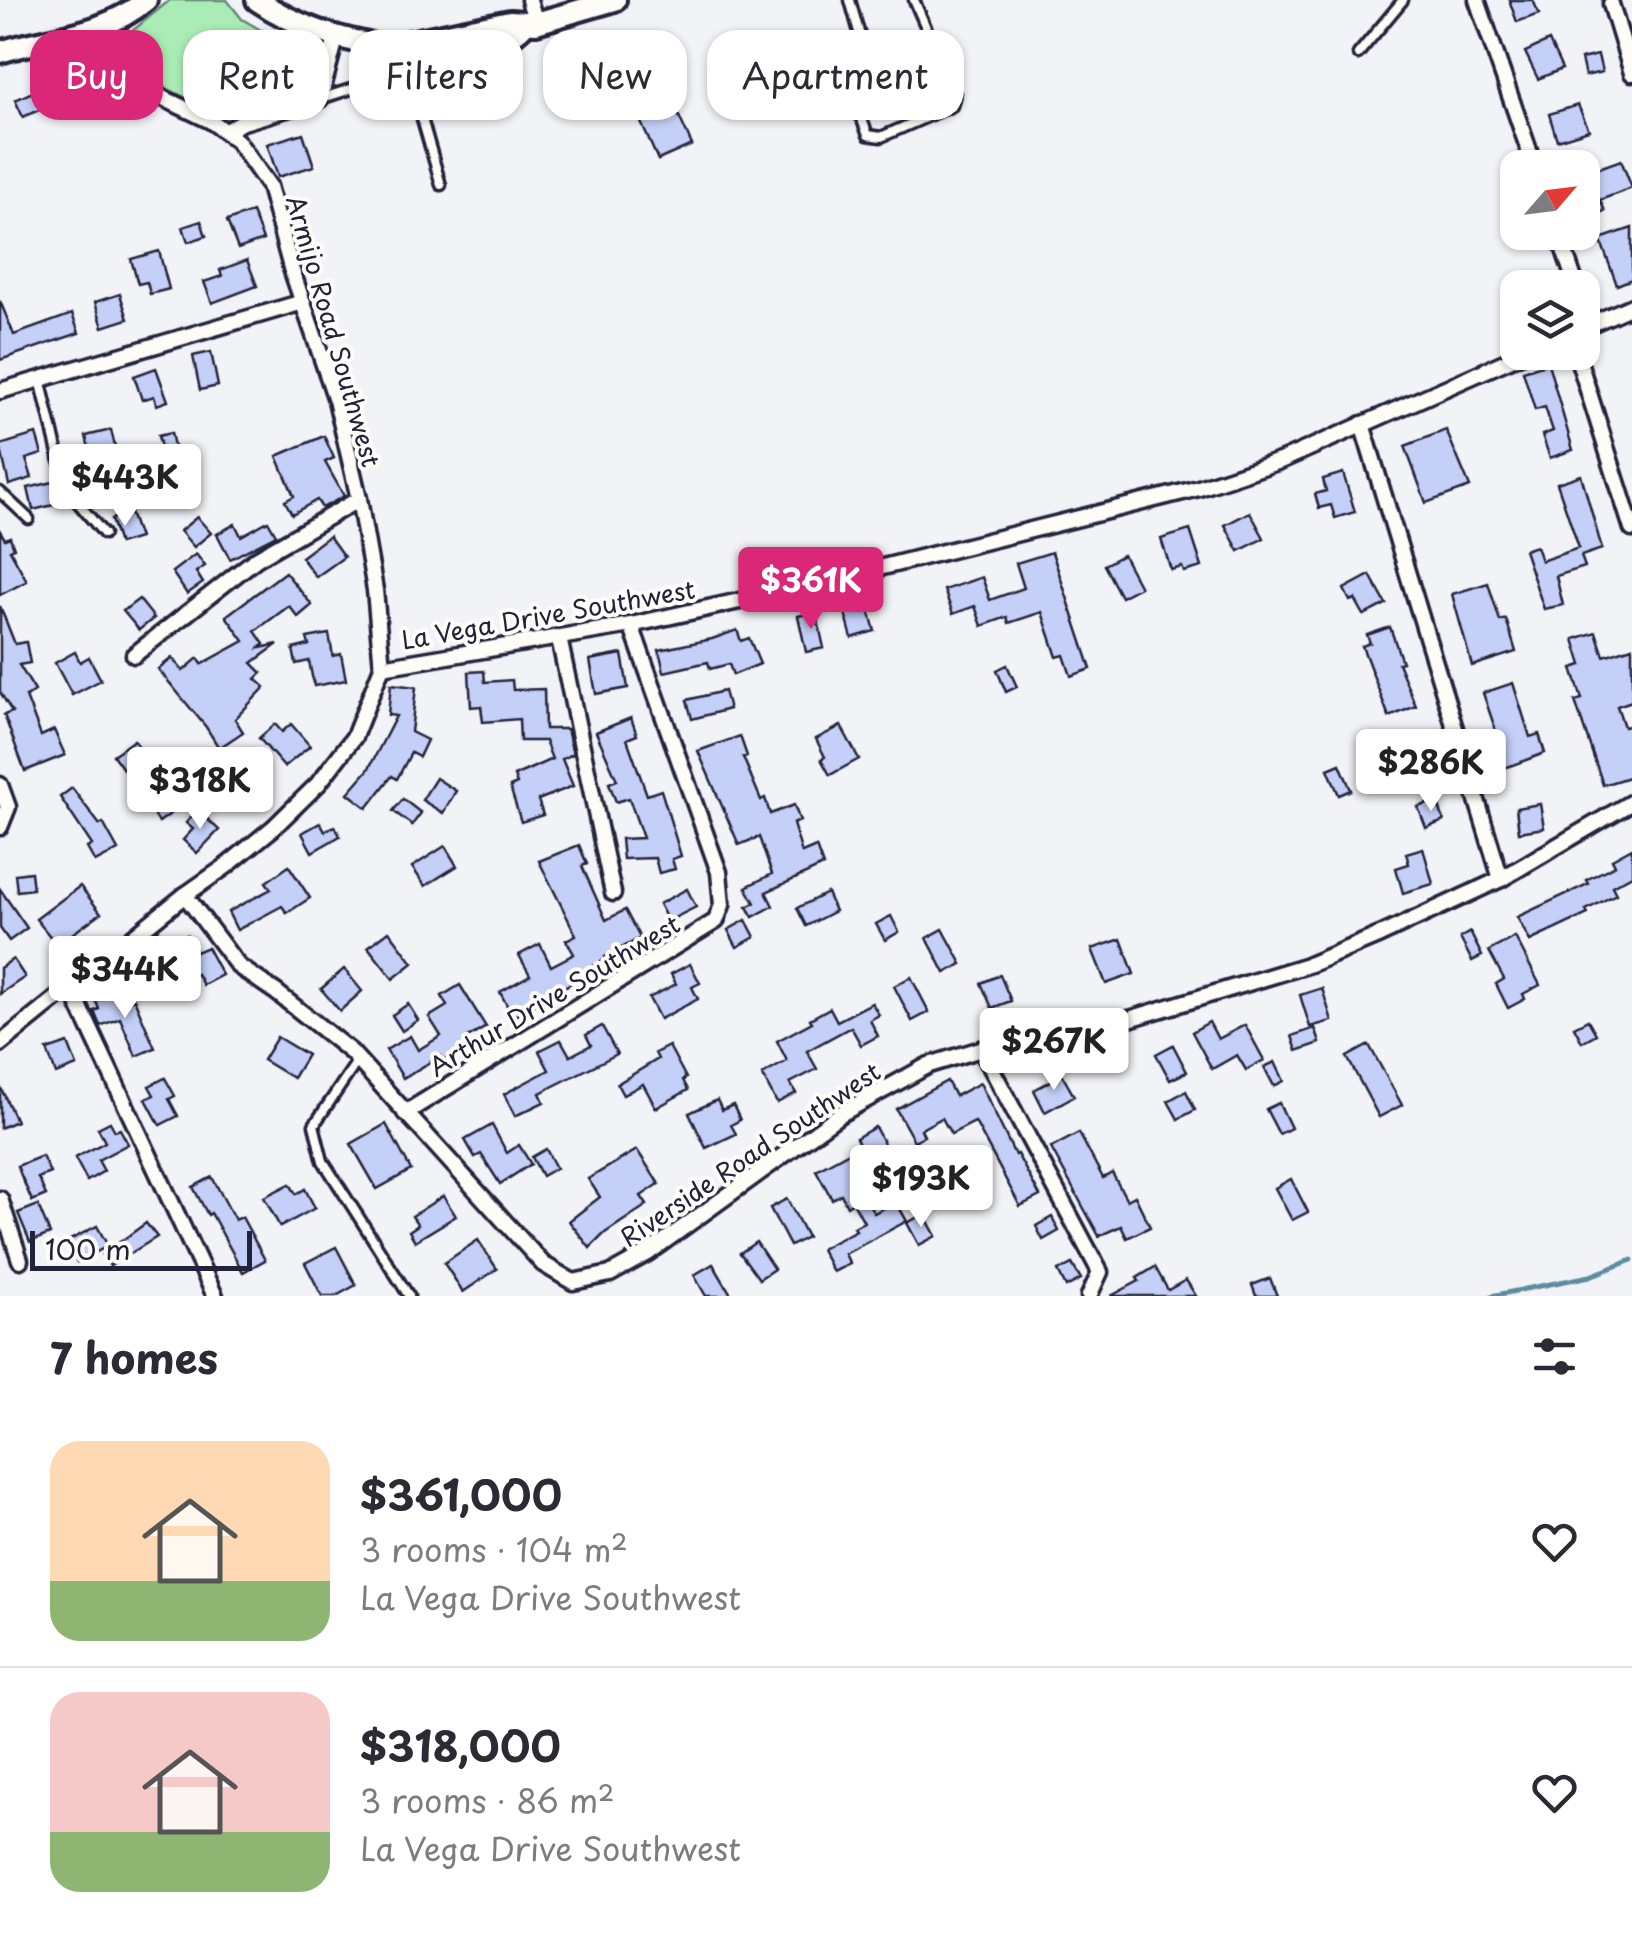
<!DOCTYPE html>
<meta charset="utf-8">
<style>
:root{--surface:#fff;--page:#f7f7f7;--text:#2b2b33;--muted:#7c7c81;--line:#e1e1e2;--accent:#db2777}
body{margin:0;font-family:"Playpen Sans",sans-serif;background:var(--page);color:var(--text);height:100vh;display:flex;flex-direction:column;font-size:38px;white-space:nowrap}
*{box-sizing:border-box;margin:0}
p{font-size:32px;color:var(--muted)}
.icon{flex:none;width:55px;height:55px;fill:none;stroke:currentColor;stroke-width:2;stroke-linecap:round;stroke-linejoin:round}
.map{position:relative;height:1296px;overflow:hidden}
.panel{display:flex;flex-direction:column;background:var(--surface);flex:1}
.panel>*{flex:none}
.hud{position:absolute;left:30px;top:30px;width:1000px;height:90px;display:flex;gap:20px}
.needle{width:65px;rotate:62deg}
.controls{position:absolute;left:1500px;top:150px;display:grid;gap:20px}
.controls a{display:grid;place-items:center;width:100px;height:100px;border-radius:20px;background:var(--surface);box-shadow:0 2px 8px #0004;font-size:50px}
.scale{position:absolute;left:30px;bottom:25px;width:222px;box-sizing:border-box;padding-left:10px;border:5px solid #22223b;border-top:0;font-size:28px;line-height:35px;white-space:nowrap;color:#22223b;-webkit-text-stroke:8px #fdfcf7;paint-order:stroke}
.price{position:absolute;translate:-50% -85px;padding:0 22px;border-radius:10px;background:#fff;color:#222;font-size:32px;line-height:65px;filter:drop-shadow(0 2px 5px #0008)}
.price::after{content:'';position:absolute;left:50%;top:60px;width:30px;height:22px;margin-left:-15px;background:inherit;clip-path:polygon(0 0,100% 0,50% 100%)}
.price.selected{background:var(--accent);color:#fff}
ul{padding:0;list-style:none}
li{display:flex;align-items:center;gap:30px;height:250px;padding:0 50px}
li+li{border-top:2px solid var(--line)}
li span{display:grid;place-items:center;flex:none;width:280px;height:200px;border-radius:30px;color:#555}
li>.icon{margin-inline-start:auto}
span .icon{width:120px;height:120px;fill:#fffc;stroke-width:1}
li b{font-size:42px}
h2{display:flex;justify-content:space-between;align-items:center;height:120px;padding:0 50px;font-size:42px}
.pill{padding:0 35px;border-radius:30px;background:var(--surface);box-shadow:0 2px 8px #0004;font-size:35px;line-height:90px}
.pill.selected{background:var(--accent);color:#fff}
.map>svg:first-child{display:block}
</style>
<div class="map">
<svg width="1632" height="1296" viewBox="0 0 1632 1296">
<rect width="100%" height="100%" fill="#f2f3f7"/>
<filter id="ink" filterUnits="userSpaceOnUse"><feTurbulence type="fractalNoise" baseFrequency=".01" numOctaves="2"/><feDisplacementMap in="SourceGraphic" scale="20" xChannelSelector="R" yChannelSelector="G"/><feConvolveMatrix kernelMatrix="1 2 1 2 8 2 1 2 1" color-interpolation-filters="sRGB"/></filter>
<g filter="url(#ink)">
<path fill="#aaecb5" stroke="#668778" stroke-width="2.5" d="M170,0H227L242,19L278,40L307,44L317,60L306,92L226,118L141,75L123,52L125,37Z"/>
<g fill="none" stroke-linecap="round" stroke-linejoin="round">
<path stroke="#5d8c9f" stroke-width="5" d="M1491,1296L1590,1276L1632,1260"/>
</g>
<g fill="#c5d0f8" stroke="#22223b" stroke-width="2.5">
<path d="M1509,0H1533L1539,14L1517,22Z"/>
<path d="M1549,41L1562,69L1538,79L1525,52Z"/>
<path d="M1598,55L1602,72L1585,76L1581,59Z"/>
<path d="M664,83L692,145L658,160L630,98Z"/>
<path d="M48,85L56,101L62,98L68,111L56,116L51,105L23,117L15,100Z"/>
<path d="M1578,105L1589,130L1557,140L1549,114Z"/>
<path d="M303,133L314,166L278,177L267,144Z"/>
<path d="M1621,160L1632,188L1600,200L1605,211L1593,216L1589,204L1582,206V174Z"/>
<path d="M252,212L263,240L238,249L227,221Z"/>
<path d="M201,221L206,236L188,242L183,227Z"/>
<path d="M1632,228V279L1617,285L1600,239Z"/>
<path d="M159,251L169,289L150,294L147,282L138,284L131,259Z"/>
<path d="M247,260L257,286L212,303L204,282L222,276L220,270Z"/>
<path d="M120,294L128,319L103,327L95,302Z"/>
<path d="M0,301L14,335L72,314L79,333L0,360Z"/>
<path d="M211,352L218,386L200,390L193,356Z"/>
<path d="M1548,363L1573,450L1550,458L1542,435L1553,431L1545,407L1535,410L1523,371Z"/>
<path d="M156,368L168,401L157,405L154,396L142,400L134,376Z"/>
<path d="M111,430L118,459L93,465L86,436Z"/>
<path d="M1446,430L1470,487L1426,503L1405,446Z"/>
<path d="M171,433L180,472L169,476L158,436Z"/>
<path d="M36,434L42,454L26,459L32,478L9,485L0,445Z"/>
<path d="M324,436L334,458L325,462L344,496L322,508L317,500L292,514L285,501L294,496L277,456Z"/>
<path d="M163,468L173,495L141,506L131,479Z"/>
<path d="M103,471L108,493L87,499L81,477Z"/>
<path d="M1343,473L1355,512L1335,518L1331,505L1319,508L1315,494L1326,491L1323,479Z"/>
<path d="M1581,475L1602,549L1581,556L1585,567L1556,576L1563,605L1544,609L1524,550L1536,546L1541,561L1579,548L1557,483Z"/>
<path d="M57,481L62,503L33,510L28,488Z"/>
<path d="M1250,512L1264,538L1239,551L1225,525Z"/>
<path d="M130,513L139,538L119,544L111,519Z"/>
<path d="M197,517L211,533L194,547L180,531Z"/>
<path d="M268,521L276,535L230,559L217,534L235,524L241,536Z"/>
<path d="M1190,530L1202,567L1184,572L1182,567L1171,570L1161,539Z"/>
<path d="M0,531L5,539L10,537L14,548L10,550L27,581L0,595Z"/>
<path d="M329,536L344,557L316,577L301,557Z"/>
<path d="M1052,552L1091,669L1071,676L1064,655L1057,657L1042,612L1009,623L1007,617L982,626L975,606L953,614L944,590L982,577L990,600L1024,588L1016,563Z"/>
<path d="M196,554L205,566L196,572L203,583L187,594L172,572Z"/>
<path d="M1123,555L1140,587L1121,597L1104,565Z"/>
<path d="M285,572L312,605L298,617L289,606L255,631L264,644L260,648L278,644L252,663L262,673L256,679L265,687L235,719L243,732L219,748L206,727L158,669L172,658L183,671L198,658L202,664L244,641L226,616Z"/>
<path d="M1370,575L1386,604L1364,615L1355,599L1350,601L1344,589Z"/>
<path d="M1488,583L1500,621L1506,619L1516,652L1472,666L1452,594Z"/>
<path d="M139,599L154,618L139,630L123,611Z"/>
<path d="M867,603L875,631L852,638L844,609Z"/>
<path d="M0,606L15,644L26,642L30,663L19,665L35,691L26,697L41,736L54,730L65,755L25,771L4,715L12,712L0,692Z"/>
<path d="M816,612L824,648L806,652L798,616Z"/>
<path d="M1390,627L1402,662L1398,663L1416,706L1389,717L1362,646L1370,643L1367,635Z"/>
<path d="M737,630L741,641L749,638L760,664L733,675L729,664L710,669L708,662L664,672L659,650L712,639Z"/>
<path d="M1596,632L1604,656L1632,647V701L1617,706L1624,727L1632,725V776L1603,785L1575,701L1582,699L1572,668L1582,665L1574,639Z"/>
<path d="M329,634L333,656L341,654L346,680L314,686L309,661L296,664L293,649L309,645L307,638Z"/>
<path d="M75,652L80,662L89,657L101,680L72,695L55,663Z"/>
<path d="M622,654L628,688L596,694L590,660Z"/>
<path d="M1007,665L1017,687L1006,692L997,670Z"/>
<path d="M484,671L485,682L512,680L513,690L544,689L545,729H567L573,754L562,759L573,786L538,800L543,815L521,822L510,787L517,784L514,776L552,759L545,741H520L519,719L483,722L481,706L471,707L469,672Z"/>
<path d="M1513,683L1530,737L1539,734L1545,753L1502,769L1490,744L1499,740L1483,693Z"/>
<path d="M391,684L416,687L411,732L427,740L419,757L411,753L397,779L392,776L367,808L348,793L368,770L396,716L388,715Z"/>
<path d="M724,691L729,709L692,719L687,700Z"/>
<path d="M631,718L637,735L627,739L647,795L661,790L681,856L672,859L675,869L659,873L655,858L623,859L621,839L643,838L629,798L616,802L609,783L617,780L596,732Z"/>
<path d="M275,724L282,732L291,724L310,746L284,767L259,738Z"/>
<path d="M841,726L859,759L830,775L821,759L825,757L816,739Z"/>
<path d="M740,736L747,756L743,757L761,800L765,798L770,814L794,805L800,821L793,824L802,853L816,847L823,866L766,892L773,906L753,917L747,907L755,903L746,887L772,874L759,837L739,845L698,751Z"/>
<path d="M134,740L144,754L123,769L113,755Z"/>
<path d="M1425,742L1434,768L1410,777L1407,768L1390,773L1384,756Z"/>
<path d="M1340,764L1351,790L1339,795L1328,769Z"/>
<path d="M237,774L260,797L251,805L228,783Z"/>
<path d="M436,778L456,791L443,813L422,800Z"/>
<path d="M72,788L100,825L103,823L118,850L95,862L87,848L92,845L60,797Z"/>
<path d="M403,799L421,813L412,825L393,811Z"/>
<path d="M165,800L173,812L159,822L150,810Z"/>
<path d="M1437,800L1444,821L1426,828L1418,807Z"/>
<path d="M1540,804L1544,828L1519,832L1516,808Z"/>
<path d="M198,810L219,830L197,853L183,840L193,829L186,823Z"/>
<path d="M320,823L325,831L335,826L340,836L312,852L302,833Z"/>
<path d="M579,845L587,864L582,866L606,920L625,910L640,938L605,957L606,959L569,979L571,983L513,1017L500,992L530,975L519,955L540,944L551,966L574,954L566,940L576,935L539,861Z"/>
<path d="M445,846L457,866L425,886L412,867Z"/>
<path d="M1423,848L1433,884L1403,893L1396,868L1409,864L1406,853Z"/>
<path d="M1632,848V875L1612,886L1616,894L1586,910L1588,914L1530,941L1517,917L1588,884L1586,880L1615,865L1612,859Z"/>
<path d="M289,866L310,898L287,913L282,906L237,930L228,912L271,889L266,882Z"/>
<path d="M31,872L33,889L17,891L15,874Z"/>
<path d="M80,886L101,913L57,945L36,919Z"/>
<path d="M0,889L27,928L9,941L0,928Z"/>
<path d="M687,889L696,907L668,921L659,904Z"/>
<path d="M827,893L835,911L806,926L797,908Z"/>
<path d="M891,916L899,932L885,940L876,924Z"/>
<path d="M746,920L755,937L737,947L728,930Z"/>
<path d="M943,929L962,964L945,973L927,938Z"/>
<path d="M389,931L413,963L393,979L368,947Z"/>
<path d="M1470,932L1482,956L1472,961L1460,938Z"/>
<path d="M187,935L196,952L207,947L222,975L203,985L197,974L171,988L166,978L156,983L142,957Z"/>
<path d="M1515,937L1540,985L1523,994L1525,999L1508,1008L1496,984L1504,979L1489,951Z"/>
<path d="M1121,939L1134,974L1106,984L1092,949Z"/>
<path d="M13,959L25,977L0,994V968Z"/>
<path d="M690,964L700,983L692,987L698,999L660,1019L649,998L676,984L671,974Z"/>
<path d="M344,969L362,991L340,1011L321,989Z"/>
<path d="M1000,975L1011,1001L992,1008L981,983Z"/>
<path d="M911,977L929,1012L912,1021L894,986Z"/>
<path d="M460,985L486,1027L466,1039L470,1045L444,1060L441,1056L403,1078L386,1050L410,1036L418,1050L441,1036L429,1017L447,1006L442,996Z"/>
<path d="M1322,988L1332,1021L1310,1027L1300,995Z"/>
<path d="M114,991L120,1005L134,999L155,1048L136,1056L120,1018L100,1026L94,1011L99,1009L95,999Z"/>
<path d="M872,1003L879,1015L870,1020L878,1036L861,1045L851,1027L807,1051L817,1069L790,1083L796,1093L777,1103L762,1075L787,1061L777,1041L812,1022L810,1019L830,1008L837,1021Z"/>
<path d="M408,1004L418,1020L402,1031L392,1015Z"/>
<path d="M1588,1020L1596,1034L1582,1042L1574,1027Z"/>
<path d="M1209,1022L1218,1039L1245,1025L1264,1060L1246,1070L1237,1055L1212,1069L1192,1032Z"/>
<path d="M602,1026L617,1054L540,1093L544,1102L515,1116L504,1094L549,1070L539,1051L561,1040L570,1056L591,1045L586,1035Z"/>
<path d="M1315,1028L1320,1043L1297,1051L1292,1036Z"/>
<path d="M277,1037L307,1055L293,1078L263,1060Z"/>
<path d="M68,1043L77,1066L56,1074L47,1050Z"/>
<path d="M1173,1045L1187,1072L1170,1080L1156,1054Z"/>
<path d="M1369,1045L1402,1105L1379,1117L1347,1057Z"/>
<path d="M669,1046L686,1078L683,1080L688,1090L656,1108L643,1084L623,1095L617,1084L658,1059L655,1053Z"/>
<path d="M1275,1062L1284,1081L1274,1086L1264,1067Z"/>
<path d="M1062,1075L1074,1096L1045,1112L1034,1090Z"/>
<path d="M165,1078L175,1096L169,1099L178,1116L160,1125L146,1099L154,1095L149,1086Z"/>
<path d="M947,1081L955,1096L980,1083L1015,1155L1017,1154L1040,1196L1020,1206L975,1122L951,1134L942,1118L921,1129L924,1136L914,1141L896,1109Z"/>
<path d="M0,1086L16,1121L0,1128Z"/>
<path d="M1186,1091L1195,1110L1178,1119L1168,1101Z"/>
<path d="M717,1100L722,1110L733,1105L740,1120L731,1125L736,1134L706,1148L689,1113Z"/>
<path d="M1279,1103L1291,1128L1279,1134L1266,1109Z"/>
<path d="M110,1122L115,1131L120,1129L128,1144L98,1160L104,1171L87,1181L75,1158L105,1142L98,1128Z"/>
<path d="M386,1124L411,1170L377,1189L351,1144Z"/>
<path d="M492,1125L507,1153L519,1145L531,1164L500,1184L481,1154L475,1157L465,1140Z"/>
<path d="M875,1127L899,1172L862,1191L874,1213L896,1202L907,1221L845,1254L850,1264L833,1272L821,1249L856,1230L854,1227L864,1222L853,1202L847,1206L841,1194L832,1199L816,1170L860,1146L856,1138Z"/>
<path d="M1079,1133L1103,1178L1112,1173L1127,1200L1135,1196L1150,1227L1127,1238L1121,1226L1099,1236L1051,1148Z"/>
<path d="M546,1149L556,1168L542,1176L532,1157Z"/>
<path d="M637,1150L659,1184L641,1196L647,1205L605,1233L590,1248L569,1221L600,1197L588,1179Z"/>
<path d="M42,1156L50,1173L38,1178L46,1195L32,1201L17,1166Z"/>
<path d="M212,1177L235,1220L242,1217L265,1260L243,1272L211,1213L208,1215L193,1187Z"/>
<path d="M1291,1179L1308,1212L1292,1220L1275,1188Z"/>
<path d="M290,1184L296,1194L305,1189L315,1208L280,1227L264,1197Z"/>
<path d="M443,1196L456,1216L415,1241L409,1231L418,1225L412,1216Z"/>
<path d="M787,1199L807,1237L790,1246L770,1208Z"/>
<path d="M38,1205L50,1234L30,1242L18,1213Z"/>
<path d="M924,1214L936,1236L919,1245L907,1223Z"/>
<path d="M1052,1217L1059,1231L1043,1240L1036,1226Z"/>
<path d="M146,1223L157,1237L110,1266L102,1255Z"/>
<path d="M97,1226L108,1246L77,1262L66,1242Z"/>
<path d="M478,1240L497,1269L463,1292L444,1263Z"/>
<path d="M756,1242L774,1269L759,1279L740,1253Z"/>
<path d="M336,1247L356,1285L336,1296H322L305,1263Z"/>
<path d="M713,1264L732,1296H706L694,1275Z"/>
<path d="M1072,1264L1081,1279L1066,1287L1058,1271Z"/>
<path d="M1155,1267L1168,1290L1186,1280L1196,1296H1111L1139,1281L1137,1278Z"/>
<path d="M1270,1278L1277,1296H1256L1252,1285Z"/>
</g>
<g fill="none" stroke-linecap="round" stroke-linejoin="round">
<g stroke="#22223b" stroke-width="15">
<g id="lane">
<path d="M850,0L874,86"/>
<path d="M914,0L955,94L952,106L881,137L868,135L857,107L860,93L939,59"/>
<path d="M1358,54L1403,0"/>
<path d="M320,99L382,79L408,83L414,91L441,185"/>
<path d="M40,379L65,482L74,498L104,534"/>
<path d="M0,492L29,519"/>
<path d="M358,1060L314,1125L323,1161L409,1296"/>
</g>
</g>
<g stroke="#22223b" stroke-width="21">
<g id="street">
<path d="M529,0L536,23"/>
<path d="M1477,0L1535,168"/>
<path d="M1611,4L1632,73"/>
<path d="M226,132L240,123L320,99L336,38"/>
<path d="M1558,232L1577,288"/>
<path d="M1582,328L1632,306"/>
<path d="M1576,352L1632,529"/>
<path d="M0,391L303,302"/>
<path d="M1362,424L1501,879"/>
<path d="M559,638L613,893"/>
<path d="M134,655L256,559L359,499"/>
<path d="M382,667L631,625L803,587L1199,488L1280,461L1527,352"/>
<path d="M0,785L8,807L0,827"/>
<path d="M185,895L238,966L276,992L351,1052L543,1264L573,1282L610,1274L648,1253L842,1113L929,1065L981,1049L1126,1020L1311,964L1380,935L1501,879L1632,802"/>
<path d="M70,986L215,1296"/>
<path d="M0,1044L185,895L225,867L273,828L318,784L354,737L382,667L375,590L359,499L336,400L291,268L269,186L238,142L226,132L211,121L134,84L110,51L102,28"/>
<path d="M981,1049L1100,1272L1089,1296"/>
<path d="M405,1113L716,921L722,905L719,872L631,625"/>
<path d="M0,1199L20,1260"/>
</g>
</g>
<g stroke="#22223b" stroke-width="28">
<g id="secondary">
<path d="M257,0C296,27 338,39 385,47"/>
<path d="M525,24C500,54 435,57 398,59L385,47L510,21L536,23L615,0"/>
<path d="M0,52C51,36 104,36 146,0"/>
</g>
</g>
<use href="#lane" stroke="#fdfcf7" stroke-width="8"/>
<use href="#street" stroke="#fdfcf7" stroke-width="14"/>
<use href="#secondary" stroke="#fdfcf7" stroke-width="20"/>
</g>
</g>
<g text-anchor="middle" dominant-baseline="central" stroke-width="8" stroke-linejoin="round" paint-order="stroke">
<g font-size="25" fill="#22223b" stroke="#fdfcf7">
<text transform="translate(334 331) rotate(74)">Armijo Road Southwest</text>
<text transform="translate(548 614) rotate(-10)">La Vega Drive Southwest</text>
<text transform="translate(554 995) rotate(-31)">Arthur Drive Southwest</text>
<text transform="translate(750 1154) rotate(-34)">Riverside Road Southwest</text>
</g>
</g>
</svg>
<div class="controls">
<a><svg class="needle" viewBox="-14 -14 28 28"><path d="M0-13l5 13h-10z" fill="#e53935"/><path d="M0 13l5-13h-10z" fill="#7c7c81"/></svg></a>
<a><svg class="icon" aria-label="layers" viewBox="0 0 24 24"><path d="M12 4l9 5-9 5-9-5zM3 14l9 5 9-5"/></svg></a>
</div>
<div class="scale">100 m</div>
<b class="price" style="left:125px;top:529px">$443K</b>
<b class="price selected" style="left:811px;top:632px">$361K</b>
<b class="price" style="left:1431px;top:814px">$286K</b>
<b class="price" style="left:200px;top:832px">$318K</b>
<b class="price" style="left:125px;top:1021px">$344K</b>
<b class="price" style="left:1054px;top:1093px">$267K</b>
<b class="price" style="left:921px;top:1230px">$193K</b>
<div class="hud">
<a class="pill selected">Buy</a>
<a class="pill">Rent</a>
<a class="pill">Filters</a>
<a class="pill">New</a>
<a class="pill">Apartment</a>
</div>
</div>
<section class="panel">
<h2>7 homes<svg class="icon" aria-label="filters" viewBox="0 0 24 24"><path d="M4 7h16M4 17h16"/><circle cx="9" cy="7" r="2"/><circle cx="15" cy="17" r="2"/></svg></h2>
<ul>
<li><span style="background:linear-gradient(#ffd9b3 70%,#8fb573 0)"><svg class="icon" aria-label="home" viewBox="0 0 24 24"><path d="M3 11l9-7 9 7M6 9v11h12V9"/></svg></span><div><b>$361,000</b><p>3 rooms · 104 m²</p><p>La Vega Drive Southwest</p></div><svg class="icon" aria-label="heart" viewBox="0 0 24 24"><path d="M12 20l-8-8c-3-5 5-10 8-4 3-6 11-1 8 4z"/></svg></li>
<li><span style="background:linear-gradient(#f6c9c9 70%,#8fb573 0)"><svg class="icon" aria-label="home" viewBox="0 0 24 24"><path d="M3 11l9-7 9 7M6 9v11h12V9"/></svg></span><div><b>$318,000</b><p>3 rooms · 86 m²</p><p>La Vega Drive Southwest</p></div><svg class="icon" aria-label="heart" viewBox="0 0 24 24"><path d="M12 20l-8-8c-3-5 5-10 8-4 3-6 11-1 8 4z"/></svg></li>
</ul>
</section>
